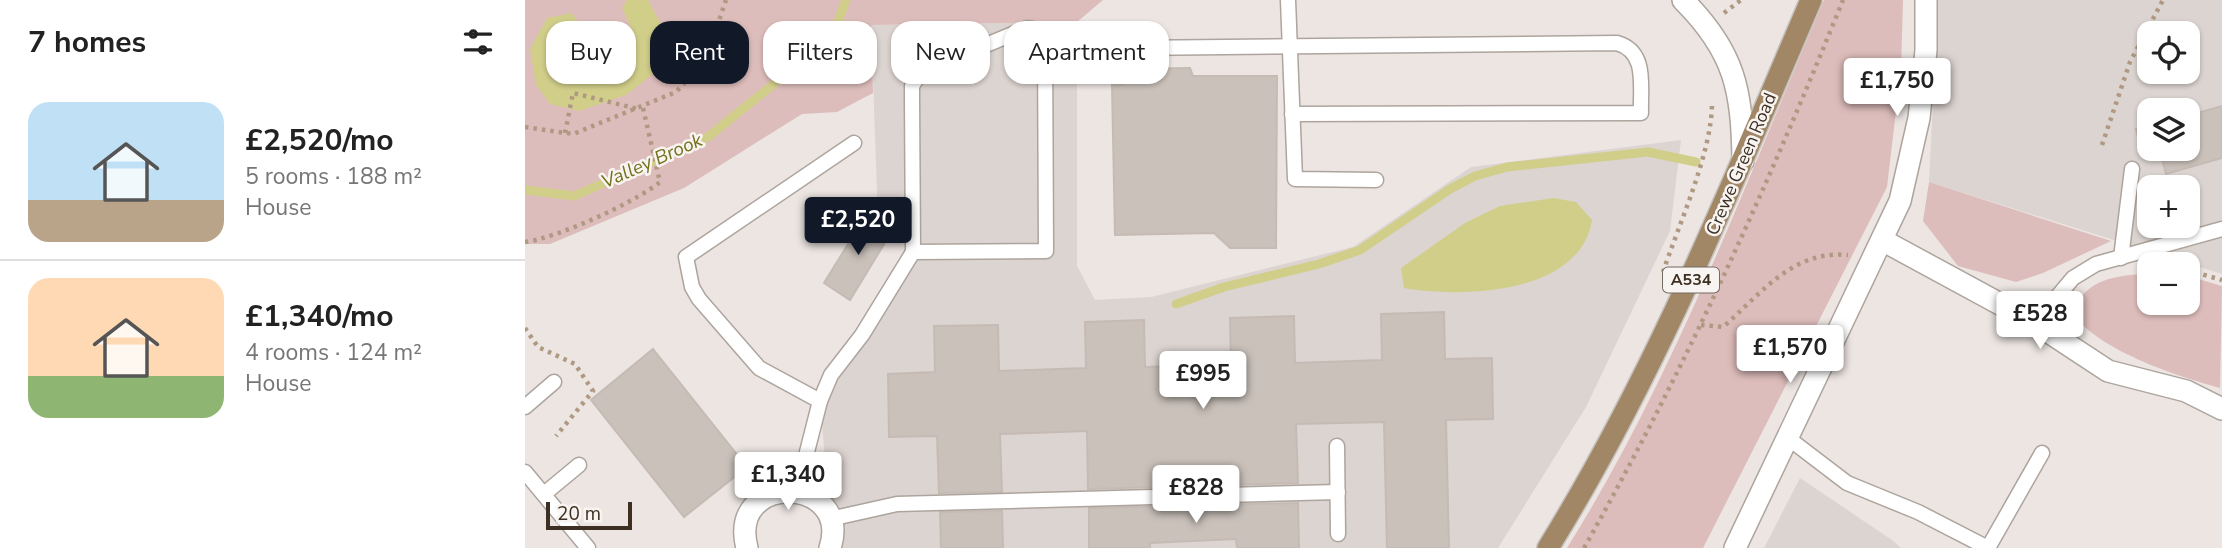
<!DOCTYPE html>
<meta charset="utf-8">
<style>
:root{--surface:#fff;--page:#f2f2f2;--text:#222;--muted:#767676;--line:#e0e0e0;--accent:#111827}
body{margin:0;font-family:"Nunito Sans",sans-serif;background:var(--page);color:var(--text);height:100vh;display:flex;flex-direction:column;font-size:26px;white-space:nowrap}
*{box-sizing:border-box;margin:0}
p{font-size:23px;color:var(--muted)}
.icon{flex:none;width:38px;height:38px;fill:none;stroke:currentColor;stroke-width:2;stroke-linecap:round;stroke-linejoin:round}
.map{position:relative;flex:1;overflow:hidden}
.drawer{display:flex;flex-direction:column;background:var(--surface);width:525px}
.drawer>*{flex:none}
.hud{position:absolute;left:21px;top:21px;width:665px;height:63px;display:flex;gap:14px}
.fabs{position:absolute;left:1612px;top:21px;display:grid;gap:14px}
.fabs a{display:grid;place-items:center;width:63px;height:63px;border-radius:14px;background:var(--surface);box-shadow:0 2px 5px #0004;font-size:35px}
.scale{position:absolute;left:21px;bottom:18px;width:86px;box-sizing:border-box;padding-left:7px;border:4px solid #3d3022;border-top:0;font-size:19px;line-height:24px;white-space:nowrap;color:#3d3022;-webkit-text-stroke:5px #f8f4f2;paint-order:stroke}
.price{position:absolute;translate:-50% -60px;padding:0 16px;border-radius:7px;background:#fff;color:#222;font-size:23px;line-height:46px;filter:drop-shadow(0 2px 4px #0008)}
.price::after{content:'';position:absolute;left:50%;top:42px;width:21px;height:16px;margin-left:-10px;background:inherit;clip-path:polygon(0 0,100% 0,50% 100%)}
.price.selected{background:var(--accent);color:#fff}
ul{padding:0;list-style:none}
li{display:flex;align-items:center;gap:21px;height:175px;padding:0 28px}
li+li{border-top:2px solid var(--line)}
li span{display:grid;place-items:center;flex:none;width:196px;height:140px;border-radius:21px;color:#555}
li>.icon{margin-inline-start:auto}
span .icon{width:84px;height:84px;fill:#fffc;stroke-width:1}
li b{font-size:30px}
h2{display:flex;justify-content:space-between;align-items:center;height:84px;padding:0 28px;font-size:30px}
.chip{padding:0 24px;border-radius:21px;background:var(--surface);box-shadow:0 2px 5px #0004;font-size:24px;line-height:63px}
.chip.selected{background:var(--accent);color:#fff}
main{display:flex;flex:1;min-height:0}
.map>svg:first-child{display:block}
</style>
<main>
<section class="drawer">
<h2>7 homes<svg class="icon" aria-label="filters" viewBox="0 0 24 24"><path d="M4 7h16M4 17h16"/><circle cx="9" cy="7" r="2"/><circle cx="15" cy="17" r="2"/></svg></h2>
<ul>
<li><span style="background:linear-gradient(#bfe0f5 70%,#b9a48a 0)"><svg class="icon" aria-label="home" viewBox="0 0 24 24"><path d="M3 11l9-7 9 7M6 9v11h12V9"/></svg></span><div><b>£2,520/mo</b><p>5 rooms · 188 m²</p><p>House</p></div></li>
<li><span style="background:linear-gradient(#ffd9b3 70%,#8fb573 0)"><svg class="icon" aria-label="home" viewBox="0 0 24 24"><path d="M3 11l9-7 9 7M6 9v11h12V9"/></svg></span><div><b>£1,340/mo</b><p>4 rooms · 124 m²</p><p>House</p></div></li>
</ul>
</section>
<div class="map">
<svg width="1697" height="548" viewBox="0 0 1697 548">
<rect width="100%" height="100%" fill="#ece5e2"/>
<g fill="#dcd4d0" fill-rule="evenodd">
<path d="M1413,0H1697V274L1404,182ZM1624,33H1662V72H1624ZM1624,110H1662V149H1624ZM1624,187H1662V226H1624Z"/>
<path d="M552,22V266L570,300L626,297L828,247L946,167L1156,140L1145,231L1061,407L973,548H294L305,518L295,401L388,252L379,220L353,219L346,25Z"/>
<path d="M1275,478L1367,540L1376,548H1239Z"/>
</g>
<g fill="#ddbdbb">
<path d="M0,0H578L552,22L346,25L348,93L312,112L277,114L159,188L25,244H0Z"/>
<path d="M1299,0H1378L1376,69L1362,187L1178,548H1042C1149,377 1220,184 1299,0Z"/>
<path d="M1404,182L1586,241L1518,273L1491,282L1433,266L1398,221Z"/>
<path d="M1624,273V303H1662L1663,276L1697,286L1695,388C1652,376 1568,349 1546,310C1567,277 1587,277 1624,273Z"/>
</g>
<g fill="#d1ce8a">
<path d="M102,0H123L142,35L137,67L101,95L54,111L25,104L11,85L5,49L22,18L47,13L69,47L90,48L108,32L97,8Z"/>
<path d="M1028,198L1051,202L1067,220C1055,295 937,298 879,288L876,268L940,223L975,206Z"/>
</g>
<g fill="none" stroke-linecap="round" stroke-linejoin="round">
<g stroke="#d1ce8a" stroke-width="9">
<path d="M0,190L49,196L183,137L307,37L321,0"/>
<path d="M651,304L699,287L794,264L835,250L925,189L950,176L982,167L1123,152L1171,162"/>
</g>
</g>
<g fill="#cac1ba" stroke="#c6bbb4" stroke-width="2">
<path d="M665,68L668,76H752L751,248H705L689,233L590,235L587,85H599V69Z"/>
<path d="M1697,106V158L1641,174L1635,152L1618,156L1611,129L1624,126V149H1662V116Z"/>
<path d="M341,215L367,231L325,300L299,283Z"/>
<path d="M919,312L920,359L967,358L968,419L921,420L924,548H862L859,422L771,424L773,483L563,489L562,431L475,434L477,492L414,493L412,436L364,437L363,374L410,372L409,326L473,325L474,371L561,368L560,322L619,320L620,367L706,364L705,318L769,316L770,363L857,360L856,314Z"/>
<path d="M128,349L222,467L159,517L66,400Z"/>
<path d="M773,503L774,548H712L711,539L625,543V548H564V508Z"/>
<path d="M477,511L478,548H416L415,512Z"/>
</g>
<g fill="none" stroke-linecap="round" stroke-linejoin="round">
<g stroke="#ada49d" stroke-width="17">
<g id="service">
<path d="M763,0L770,179L851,180"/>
<path d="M605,48L1092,43C1123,52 1115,86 1116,113L767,114"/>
<path d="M1596,258L1607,169"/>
<path d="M1510,323L1548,278L1571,264L1697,229"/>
<path d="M295,401L306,375L337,335L388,252L521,251L520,41C517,31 513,29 502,28L396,72L387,86V98L388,252"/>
<path d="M0,407L29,382"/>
<path d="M1263,438L1322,483L1393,512L1463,548L1517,453"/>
<path d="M812,446L813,534"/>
<path d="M0,472L63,548"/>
<path d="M272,491L295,401L234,368L174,299L167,287L161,257L329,143"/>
<path d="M19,494L54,465"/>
<path d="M305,519L372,504L813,492"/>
</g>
</g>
<g stroke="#ada49d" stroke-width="24">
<g id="minor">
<path d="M1158,0C1210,52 1217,90 1218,161"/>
<path d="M1357,240L1510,323L1583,371L1661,391L1697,409"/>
<path d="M222,548C202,471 328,476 305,548"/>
<path d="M1210,548L1375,201L1394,118L1401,50V0"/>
</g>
</g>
<g stroke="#c5c1bd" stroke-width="24">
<path id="primary" d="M1023,548C1130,375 1206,187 1286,0"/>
</g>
<g stroke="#af9982" stroke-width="4.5" stroke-dasharray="3.5 5" stroke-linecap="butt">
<path d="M1199,13L1216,0"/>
<path d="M0,127L48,134L151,92L180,61L201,0"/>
<path d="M40,133L48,93L113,109"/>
<path d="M1577,145L1605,62L1638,0"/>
<path d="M0,242C32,238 109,203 135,182L118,108"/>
<path d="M1662,270L1697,280"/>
<path d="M1138,272C1154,224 1187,152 1187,103"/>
<path d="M1176,325L1198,327C1236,294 1267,250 1323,255"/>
<path d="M0,328L13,347L50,364L68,391L31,436"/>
<path d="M1059,548C1159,371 1242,188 1318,0"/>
</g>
<use href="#service" stroke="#fff" stroke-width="14"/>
<use href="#minor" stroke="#fff" stroke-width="21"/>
<use href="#primary" stroke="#a18766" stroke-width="21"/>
</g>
<g text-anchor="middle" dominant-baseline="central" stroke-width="5" stroke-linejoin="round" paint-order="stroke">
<rect fill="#f8f4f2" stroke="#756b60" stroke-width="2" x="1138" y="267.5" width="56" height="25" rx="5"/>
<g font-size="16" font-weight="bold" fill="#3d3022">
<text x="1166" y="280">A534</text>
</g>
<g font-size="18" fill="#3d3022" stroke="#f8f4f2">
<text transform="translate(1216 164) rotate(-67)">Crewe Green Road</text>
</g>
<g font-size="19" font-style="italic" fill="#73711b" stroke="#f8f4f2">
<text transform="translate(127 161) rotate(-24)">Valley Brook</text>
</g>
</g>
</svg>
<div class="fabs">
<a><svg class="icon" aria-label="locate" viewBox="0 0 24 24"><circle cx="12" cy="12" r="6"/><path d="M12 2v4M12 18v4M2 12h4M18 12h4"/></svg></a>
<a><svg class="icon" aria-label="layers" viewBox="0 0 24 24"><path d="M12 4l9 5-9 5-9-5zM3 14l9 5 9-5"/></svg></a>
<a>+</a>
<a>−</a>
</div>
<div class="scale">20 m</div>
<b class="price" style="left:1372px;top:118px">£1,750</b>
<b class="price selected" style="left:333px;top:257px">£2,520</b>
<b class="price" style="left:1515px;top:351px">£528</b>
<b class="price" style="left:1265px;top:385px">£1,570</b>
<b class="price" style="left:678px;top:411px">£995</b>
<b class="price" style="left:263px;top:512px">£1,340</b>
<b class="price" style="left:671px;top:525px">£828</b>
<div class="hud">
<a class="chip">Buy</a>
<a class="chip selected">Rent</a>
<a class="chip">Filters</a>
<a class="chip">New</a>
<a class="chip">Apartment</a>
</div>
</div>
</main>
